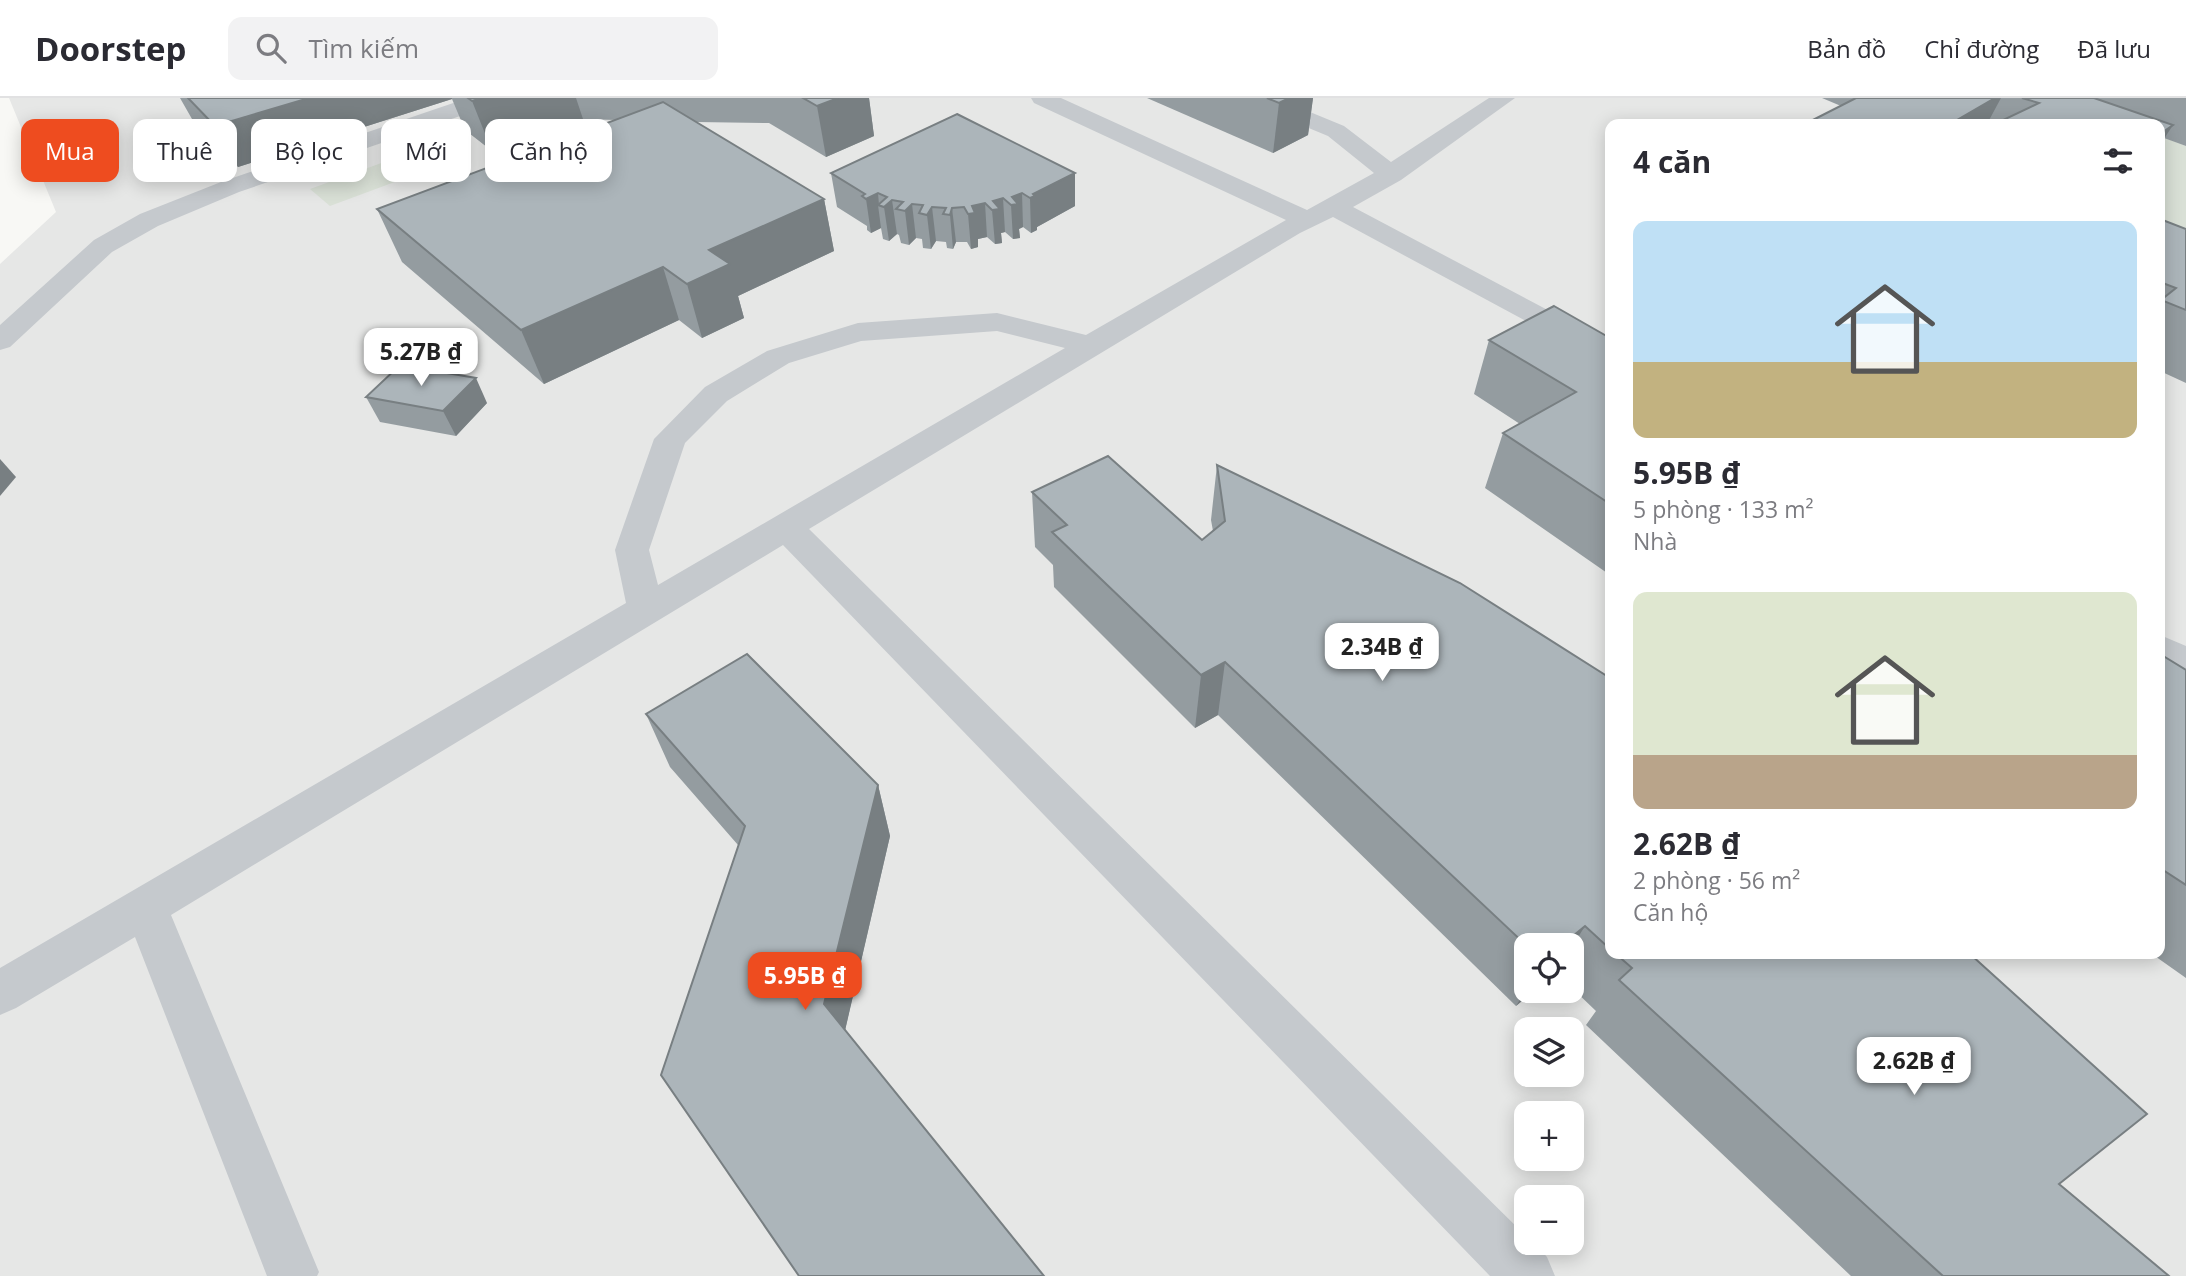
<!DOCTYPE html>
<html lang="vi">
<meta charset="utf-8">
<style>
:root{--surface:#fff;--page:#f2f2f3;--text:#2b2b33;--muted:#7c7c81;--line:#e1e1e2;--accent:#ee4c1f}
body{margin:0;font-family:"Open Sans",sans-serif;background:var(--page);color:var(--text);height:100vh;display:flex;flex-direction:column;font-size:26px;white-space:nowrap}
*{box-sizing:border-box;margin:0}
p{font-size:23px;color:var(--muted)}
.icon{flex:none;width:38px;height:38px;fill:none;stroke:currentColor;stroke-width:2;stroke-linecap:round;stroke-linejoin:round}
.map{position:relative;flex:1;overflow:hidden}
.drawer{position:absolute;left:1605px;top:21px;width:560px;height:840px;display:flex;flex-direction:column;background:var(--surface);border-radius:14px;box-shadow:0 4px 18px #0003}
.drawer>*{flex:none}
.guide{position:absolute;left:21px;top:21px;width:665px;height:63px;display:flex;gap:14px}
.buttons{position:absolute;left:1514px;top:835px;display:grid;gap:14px}
.buttons a{display:grid;place-items:center;width:70px;height:70px;border-radius:14px;background:var(--surface);box-shadow:0 4px 18px #0003;font-size:35px}
.price{position:absolute;translate:-50% -60px;padding:0 16px;border-radius:14px;background:#fff;color:#222;font-size:23px;line-height:46px;filter:drop-shadow(0 2px 4px #0008)}
.price::after{content:'';position:absolute;left:50%;top:42px;width:21px;height:16px;margin-left:-10px;background:inherit;clip-path:polygon(0 0,100% 0,50% 100%)}
.price.current{background:var(--accent);color:#fff}
ul{padding:0;list-style:none}
li{display:grid;align-content:center;gap:14px;height:371px;padding:0 28px}
li span{display:grid;place-items:center;height:217px;border-radius:14px;color:#555}
li>.icon{margin-inline-start:auto}
span .icon{width:126px;height:126px;fill:#fffc;stroke-width:1}
li b{font-size:30px}
h2{display:flex;justify-content:space-between;align-items:center;height:84px;padding:0 28px;font-size:30px}
.tag{padding:0 24px;border-radius:14px;background:var(--surface);box-shadow:0 4px 18px #0003;font-size:24px;line-height:63px}
.tag.current{background:var(--accent);color:#fff}
header{display:flex;align-items:center;gap:42px;box-sizing:border-box;height:98px;padding:0 35px;background:var(--surface);border-bottom:2px solid var(--line)}
header strong{font-size:33px}
nav{display:flex;gap:38px;margin-inline-start:auto;font-size:24px}
.search{width:490px;height:63px;background:var(--page);display:flex;align-items:center;gap:18px;box-sizing:border-box;padding:0 24px;border-radius:14px;color:var(--muted);font-size:26px}
.map>svg:first-child{display:block}
</style>
<header>
<strong>Doorstep</strong>
<div class="search"><svg class="icon" aria-label="search" viewBox="0 0 24 24"><circle cx="10" cy="10" r="6"/><path d="M15 15l6 6"/></svg>Tìm kiếm</div>
<nav><a>Bản đồ</a><a>Chỉ đường</a><a>Đã lưu</a></nav>
</header>
<div class="map">
<svg width="2186" height="1178" viewBox="0 0 2186 1178">
<rect width="100%" height="100%" fill="#f8f8f5"/>
<path fill="#e6e7e6" fill-rule="evenodd" d="M9,0H2186V1178H0V166L56,114ZM1610,26H2160V856H1610ZM1526,847H1572V892H1526ZM1526,931H1572V976H1526ZM1526,1015H1572V1060H1526ZM1526,1099H1572V1144H1526Z"/>
<g fill="#d9e0d6">
<path d="M2160,38L2186,48V171L2160,189Z"/>
<path d="M406,56L427,72L330,108L310,91Z"/>
</g>
<g fill="none" stroke-linecap="round" stroke-linejoin="round">
<g fill="#c5c9cd" fill-rule="evenodd">
<path d="M468,0H501L498,5L239,94L158,128L112,154L10,249L0,252V227L94,142L140,116L221,84Z"/>
<path d="M1031,0H1061L1307,112L1374,75L1328,38L1248,5L1245,0H1276L1344,28L1391,64L1489,0H1515L1401,82L1353,109L1610,245V266L1600,263L1333,119L1300,135L809,431L1526,1138V1144H1533L1547,1159L1555,1178H1490L783,447L171,817L319,1174L317,1178H267L135,839L16,910L0,917V870L626,505L615,452L654,341L705,289L767,253L858,225L997,215L1086,237L1286,122L1034,5ZM997,233L1065,250L658,487L649,452L685,345L727,303L789,265L861,243Z"/>
<path d="M2160,537L2186,548V579L2160,568Z"/>
</g>
</g>
<g fill="#949ca0">
<path d="M180,0H869L874,38L826,59L769,25L696,24L824,101L834,153L738,198L744,220L702,240L679,222L544,286L402,164L377,111L616,22L583,21L492,53L465,32L452,1L238,69L192,21Z"/>
<path d="M1147,0H1313L1308,37L1273,55Z"/>
<path d="M1822,0H2186V48L2164,40L2160,26H1805L1841,8Z"/>
<path d="M831,75H1075V108L1037,129V132L1031,135L1023,129L1019,131L1020,140L1013,141L1005,134L1001,135L1002,145L995,146L987,139L978,141V149L971,151L967,144H956L953,151L947,150L946,144L936,143L931,151L923,150L922,141L916,140L909,147L901,145L899,137L897,136L889,143L883,141L881,130L871,135L867,132V128L837,109Z"/>
<path d="M2160,121L2186,131V285L2160,273Z"/>
<path d="M1610,240V477L1485,390L1503,335L1520,326L1474,296L1489,242Z"/>
<path d="M366,299L487,305L456,338L380,324Z"/>
<path d="M1217,367L1610,580V856H1970L2059,1086L2169,1178H1851L1586,927L1596,913L1572,890V847H1526V892H1535L1516,908L1218,617L1195,630L1054,489L1053,467L1035,449L1032,394L1202,442L1213,433L1211,422Z"/>
<path d="M2160,556L2186,572V880L2152,856H2160Z"/>
<path d="M646,616L878,687L890,738L845,932L799,1178L738,747L670,669Z"/>
</g>
<g fill="#787f82">
<path d="M309,0H452V1L238,69L215,28Z"/>
<path d="M481,0H576L583,21L492,53L472,3Z"/>
<path d="M838,0H869L874,38L826,59L817,8Z"/>
<path d="M1289,0H1313L1308,37L1273,55L1279,5Z"/>
<path d="M1995,0H2001L1987,26H1950Z"/>
<path d="M2173,27L2160,47V36Z"/>
<path d="M1075,75V108L1037,129V132L1031,135L1030,100L1033,96Z"/>
<path d="M878,95L879,107H878L881,130L871,135L866,101Z"/>
<path d="M1022,95L1023,129L1019,131L1020,140L1013,141L1011,107L1012,99Z"/>
<path d="M1003,100L1005,134L1001,135L1002,145L995,146L992,112L993,103Z"/>
<path d="M824,101L834,153L738,198L744,220L702,240L687,186L709,152Z"/>
<path d="M892,102L897,136L889,143L884,109Z"/>
<path d="M985,105L987,139L978,141V149L971,151L968,116L972,108Z"/>
<path d="M912,106L916,140L909,147L905,113Z"/>
<path d="M932,109L936,143L931,151L927,117Z"/>
<path d="M952,110L956,144L953,151L950,117Z"/>
<path d="M663,169L679,222L544,286L521,232Z"/>
<path d="M476,280L487,305L456,338L443,313Z"/>
<path d="M0,361L16,379L0,398Z"/>
<path d="M1225,564L1218,617L1195,630L1201,577Z"/>
<path d="M878,687L890,738L841,950L824,906Z"/>
<path d="M1585,828L1572,849V847H1562Z"/>
<path d="M1526,892H1535L1516,908Z"/>
</g>
<g fill="#acb5ba" stroke="#787f82" stroke-width="2">
<path d="M188,0H309L215,28Z"/>
<path d="M468,0H481L472,3Z"/>
<path d="M803,0H838L817,8Z"/>
<path d="M1267,0H1289L1279,5Z"/>
<path d="M1856,0H1995L1950,26H1805Z"/>
<path d="M2022,0H2094L2173,27L2160,36V26H2015L2003,22L2039,5Z"/>
<path d="M663,4L824,101L709,152L730,166L687,186L663,169L521,232L377,111Z"/>
<path d="M957,16L1075,75L1033,96L1035,98L1030,100L1022,95L1012,99L1018,106L1011,107L1003,100L993,103L1000,111L992,112L985,105L972,108L975,115L968,116L964,109L952,110L950,117L943,116L946,110L932,109L927,117L919,115L923,107L912,106L905,113L896,111L903,104L892,102L884,109L878,107L887,99L878,95L866,101L862,98L865,96L831,75Z"/>
<path d="M2160,121L2186,131V212L2161,202L2176,190L2160,184Z"/>
<path d="M1554,208L1610,240V406L1503,335L1576,294L1489,242Z"/>
<path d="M400,267L476,280L443,313L366,299Z"/>
<path d="M1108,358L1202,442L1225,423L1217,367L1460,485L1610,580V851L1585,828L1562,847H1526L1225,564L1201,577L1052,434L1067,427L1032,394Z"/>
<path d="M747,556L878,687L824,906L1044,1178H799L661,977L745,728L646,616Z"/>
<path d="M2160,556L2186,572V787L2160,770Z"/>
<path d="M1616,856H1970L2147,1016L2059,1086L2169,1178H1943L1619,882L1632,870Z"/>
</g>
</svg>
<div class="buttons">
<a><svg class="icon" aria-label="locate" viewBox="0 0 24 24"><circle cx="12" cy="12" r="6"/><path d="M12 2v4M12 18v4M2 12h4M18 12h4"/></svg></a>
<a><svg class="icon" aria-label="layers" viewBox="0 0 24 24"><path d="M12 4l9 5-9 5-9-5zM3 14l9 5 9-5"/></svg></a>
<a>+</a>
<a>−</a>
</div>
<b class="price" style="left:421px;top:290px">5.27B ₫</b>
<b class="price" style="left:1382px;top:585px">2.34B ₫</b>
<b class="price current" style="left:805px;top:914px">5.95B ₫</b>
<b class="price" style="left:1914px;top:999px">2.62B ₫</b>
<div class="guide">
<a class="tag current">Mua</a>
<a class="tag">Thuê</a>
<a class="tag">Bộ lọc</a>
<a class="tag">Mới</a>
<a class="tag">Căn hộ</a>
</div>
<section class="drawer">
<h2>4 căn<svg class="icon" aria-label="filters" viewBox="0 0 24 24"><path d="M4 7h16M4 17h16"/><circle cx="9" cy="7" r="2"/><circle cx="15" cy="17" r="2"/></svg></h2>
<ul>
<li><span style="background:linear-gradient(#bfe0f5 65%,#c2b280 0)"><svg class="icon" aria-label="home" viewBox="0 0 24 24"><path d="M3 11l9-7 9 7M6 9v11h12V9"/></svg></span><div><b>5.95B ₫</b><p>5 phòng · 133 m²</p><p>Nhà</p></div></li>
<li><span style="background:linear-gradient(#dfe7d0 75%,#b9a48a 0)"><svg class="icon" aria-label="home" viewBox="0 0 24 24"><path d="M3 11l9-7 9 7M6 9v11h12V9"/></svg></span><div><b>2.62B ₫</b><p>2 phòng · 56 m²</p><p>Căn hộ</p></div></li>
</ul>
</section>
</div>
